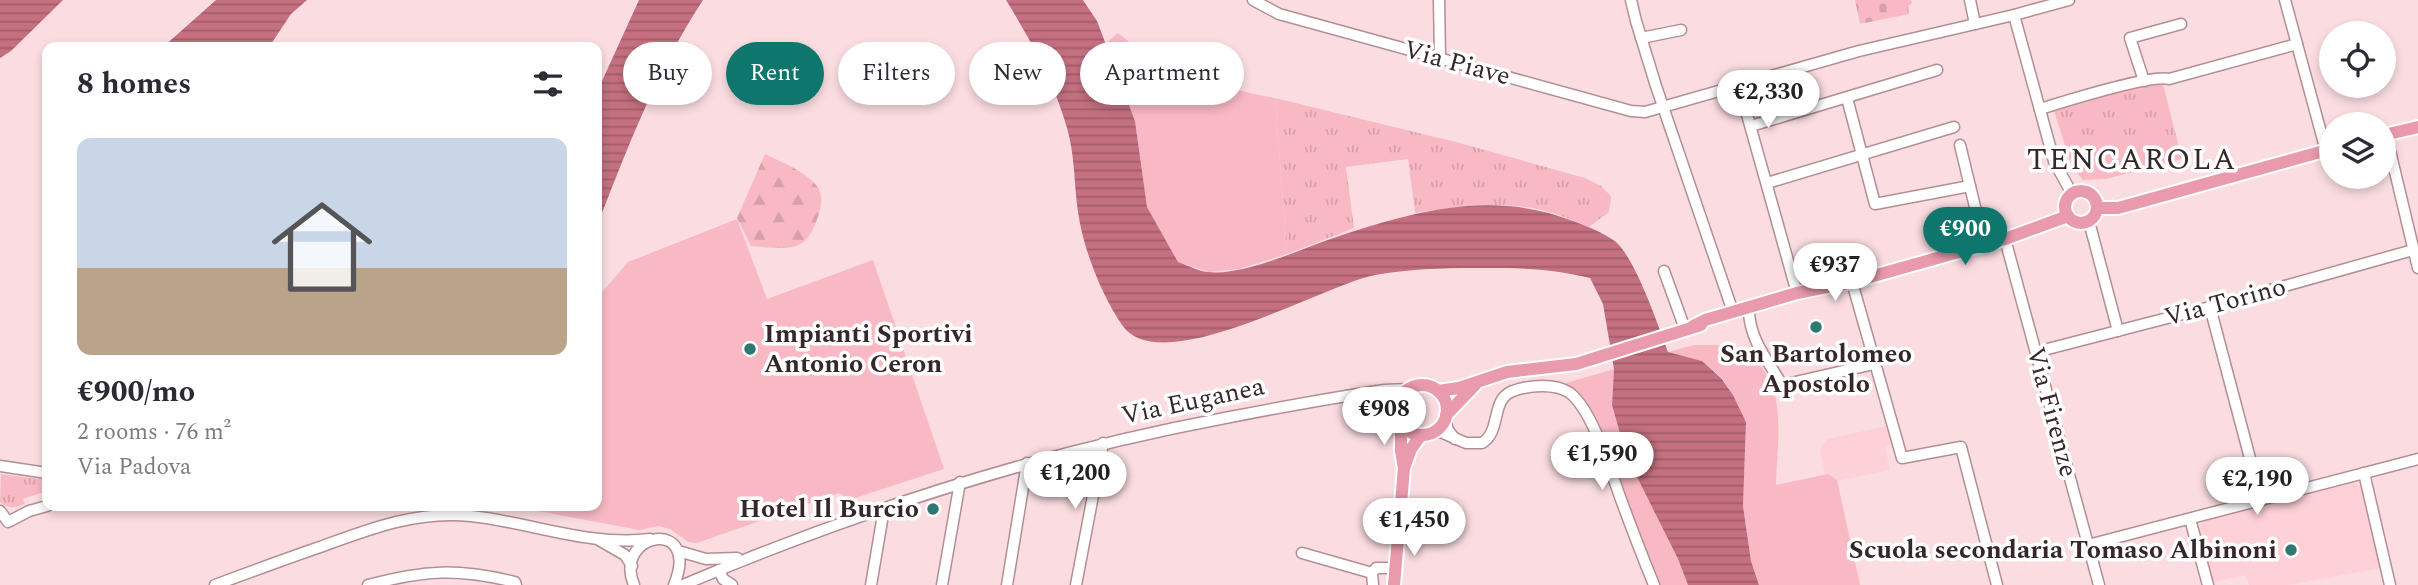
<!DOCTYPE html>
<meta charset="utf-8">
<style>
:root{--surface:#fff;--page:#f7f7f7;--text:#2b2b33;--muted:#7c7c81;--line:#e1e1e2;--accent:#0f766e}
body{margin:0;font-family:Spectral,serif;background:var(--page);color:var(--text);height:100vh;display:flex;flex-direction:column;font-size:26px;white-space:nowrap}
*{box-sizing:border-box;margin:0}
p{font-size:23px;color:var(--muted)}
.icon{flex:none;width:38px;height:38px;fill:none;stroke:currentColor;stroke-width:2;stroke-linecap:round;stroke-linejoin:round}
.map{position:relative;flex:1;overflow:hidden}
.drawer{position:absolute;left:42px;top:42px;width:560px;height:469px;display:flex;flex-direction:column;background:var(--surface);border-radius:14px;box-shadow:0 4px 10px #0003}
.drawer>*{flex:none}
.banner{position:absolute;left:623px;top:42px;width:665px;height:63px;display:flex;gap:14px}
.buttons{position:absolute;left:2319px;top:21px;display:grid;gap:14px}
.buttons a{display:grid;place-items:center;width:77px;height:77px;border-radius:50%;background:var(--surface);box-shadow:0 4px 10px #0003;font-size:35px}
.price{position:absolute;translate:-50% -60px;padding:0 16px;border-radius:24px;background:#fff;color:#222;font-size:23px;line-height:46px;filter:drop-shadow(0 2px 4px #0008)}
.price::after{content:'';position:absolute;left:50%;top:42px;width:21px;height:16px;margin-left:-10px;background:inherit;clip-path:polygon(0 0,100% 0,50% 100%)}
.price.active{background:var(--accent);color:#fff}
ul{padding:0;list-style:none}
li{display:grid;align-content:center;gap:14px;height:371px;padding:0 35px}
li+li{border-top:2px solid var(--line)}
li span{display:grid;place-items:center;height:217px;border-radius:14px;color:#555}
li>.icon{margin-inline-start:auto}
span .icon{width:126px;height:126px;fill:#fffc;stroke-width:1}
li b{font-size:30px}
h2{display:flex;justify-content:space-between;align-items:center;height:84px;padding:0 35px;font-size:30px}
.tag{padding:0 24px;border-radius:32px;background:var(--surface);box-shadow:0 4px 10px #0003;font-size:24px;line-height:63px}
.tag.active{background:var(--accent);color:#fff}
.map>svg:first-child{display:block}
</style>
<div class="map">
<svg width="2418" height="585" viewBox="0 0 2418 585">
<defs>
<pattern id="forest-firs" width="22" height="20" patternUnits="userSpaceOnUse" patternTransform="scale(1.75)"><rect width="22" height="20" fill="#f9b9c4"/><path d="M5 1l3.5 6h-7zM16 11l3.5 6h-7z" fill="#d69fa9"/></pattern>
<pattern id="cemetery-stones" width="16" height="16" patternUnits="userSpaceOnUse" patternTransform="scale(1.75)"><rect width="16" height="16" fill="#f9b9c4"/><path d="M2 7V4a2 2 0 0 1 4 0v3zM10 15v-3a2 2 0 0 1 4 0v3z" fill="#d69fa9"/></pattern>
<pattern id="park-tufts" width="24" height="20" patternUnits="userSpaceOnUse" patternTransform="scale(1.75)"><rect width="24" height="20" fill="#f9b9c4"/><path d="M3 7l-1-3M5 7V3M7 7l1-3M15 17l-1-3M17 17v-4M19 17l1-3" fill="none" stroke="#d69fa9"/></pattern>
<pattern id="water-rules" width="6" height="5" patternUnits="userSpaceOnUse" patternTransform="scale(1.75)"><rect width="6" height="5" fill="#c57080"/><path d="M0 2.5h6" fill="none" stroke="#a15c69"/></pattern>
</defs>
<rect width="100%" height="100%" fill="#fbdde1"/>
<g fill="#fed1d8">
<path d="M1886,426L1892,444L1885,446L1890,470L1837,481L1828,474L1825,475L1820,449L1827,439Z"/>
<path d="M2346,481L2356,483L2361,488L2381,568L2289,585H2249L2246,575L2213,582L2200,533V526L2205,520Z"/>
</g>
<g fill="#f9b9c4">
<path d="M1118,33C1131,43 1144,54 1159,62C1195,81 1234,90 1275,98L1287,254L1239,269L1209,272L1178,262L1147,207L1135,121L1106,43Z"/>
<path d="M737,219L767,299L873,260L944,469L849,500L839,493L697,543L688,542L670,529L658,526L639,530L538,511L537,506H597V298L628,262Z"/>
<path d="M1694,345C1706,345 1721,344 1732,348C1792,367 1777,436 1776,485L1828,474L1837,480L1860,585H1759L1751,561L1743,506L1746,422L1733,395L1721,377L1702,361L1668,352Z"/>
<path d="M1614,369L1612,405L1626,454L1678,559L1688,585H1655L1627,514L1596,419L1582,396L1566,383Z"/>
</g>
<path fill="url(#forest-firs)" d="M765,154C783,163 803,170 816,185C822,192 822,201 820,210C807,255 792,249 751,246L737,218Z"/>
<path fill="url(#cemetery-stones)" d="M1855,0H1911L1912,3L1908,5L1909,14L1860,24Z"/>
<g fill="url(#park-tufts)">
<path d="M2162,80L2182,159L2106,179L2083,180L2072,167L2052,105Z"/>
<path d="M1275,98L1460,143L1585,178L1601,186L1611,196L1609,212L1589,227C1577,222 1565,217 1553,213C1508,199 1460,206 1415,213L1408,159L1346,167L1354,228L1287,254Z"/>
<path d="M1,474L47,480V491L23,499L25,504C14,508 10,509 0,502Z"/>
</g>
<g fill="url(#water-rules)">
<path d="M0,0H63L11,51L0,58Z"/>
<path d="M216,0H307L291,14L269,47H163Z"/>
<path d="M639,0H703C657,70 627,149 597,226V92Z"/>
<path d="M1006,0H1083L1097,21L1135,121L1147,207L1178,262C1187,265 1198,271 1208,272C1241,276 1294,252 1325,241C1407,213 1489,188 1573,221C1587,226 1604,233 1616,242C1636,260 1658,325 1668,352L1702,361L1721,378L1733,395L1746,422L1743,506L1751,561L1759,585H1688L1678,559L1626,455L1612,405L1614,369L1603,304L1590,278C1547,268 1518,268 1475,268C1441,268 1408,269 1375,275C1323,285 1160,381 1122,325C1101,294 1083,248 1078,212C1074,185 1075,155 1067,128C1053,79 1032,43 1006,0Z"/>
</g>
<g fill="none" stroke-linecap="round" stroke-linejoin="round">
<g stroke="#b18f94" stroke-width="13">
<g id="minor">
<path d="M1253,0L1279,14L1631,111L1645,112L1859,51L2014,15L2069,0"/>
<path d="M1439,0L1440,58"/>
<path d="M1631,0L1636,21L1656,86L1733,312"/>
<path d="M1970,0L1975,24"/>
<path d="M2285,0L2326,151"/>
<path d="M2014,15L2054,161L2072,194"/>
<path d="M1641,38L1681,30"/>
<path d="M2144,81L2130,38L2181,24"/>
<path d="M1739,86L1797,293"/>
<path d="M1847,98L1875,204L1970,186"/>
<path d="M2040,109C2063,102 2151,74 2169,79L2297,44"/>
<path d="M1751,126L1937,70"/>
<path d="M2386,134L2418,268"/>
<path d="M1960,145L1984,244"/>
<path d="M1767,183L1954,127"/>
<path d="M2086,222L2091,229L2118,331"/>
<path d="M2005,239L2099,585"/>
<path d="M1664,271L1685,329"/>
<path d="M1852,282L1902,458L1961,447L1997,585"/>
<path d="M2210,307L2261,500"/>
<path d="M1749,313C1751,342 1768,360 1782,385L1874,364"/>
<path d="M2036,352L2210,307L2413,250"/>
<path d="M1364,396C1379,399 1388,406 1398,417"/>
<path d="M1445,419L1448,430L1455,439"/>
<path d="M1436,430L1466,443H1482C1502,431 1490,399 1513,391C1529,385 1556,383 1570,393C1594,412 1612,476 1623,505C1633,532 1643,558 1654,585"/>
<path d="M0,466L47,473"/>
<path d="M2364,473L2390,585"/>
<path d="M0,511L8,522L29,511L47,506"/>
<path d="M2190,519L2208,585"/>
<path d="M599,540L625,555L632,566"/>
<path d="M2088,545L2418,459"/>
<path d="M678,551L706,559L737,558"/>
<path d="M1302,553L1372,573"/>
<path d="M719,570L723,579L732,585"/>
<path d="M215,585C250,572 285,559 320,547C369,529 418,510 471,516C530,522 590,547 650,539"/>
<path d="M368,585C425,570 457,568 515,582L516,585"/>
<path d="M634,585C612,532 702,516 674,585"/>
<path d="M683,585C858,511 1038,453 1225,418C1276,408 1326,399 1377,391C1387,389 1398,390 1408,389"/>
<path d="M871,585L884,509"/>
<path d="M942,585L960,482"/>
<path d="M1007,585L1027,463"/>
<path d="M1076,585L1103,443"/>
<path d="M1373,585L1372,573L1376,568H1396"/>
</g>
</g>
<g stroke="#fff" stroke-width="16">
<g id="major">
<path d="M2384,135L2418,127"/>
<circle cx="2081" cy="207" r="16"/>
<path d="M2097,208H2118L2331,149"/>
<path d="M1693,326L1705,320L1797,293L1852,282L2005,239L2068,216"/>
<circle cx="1422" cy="410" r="25"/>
<path d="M1438,391L1459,388L1507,372L1576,364L1701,325"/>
<path d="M1446,415L1475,385"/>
<path d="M1401,423V451L1404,468"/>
<path d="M1394,585L1404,468L1411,449L1421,435"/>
</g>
</g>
<use href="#minor" stroke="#fff" stroke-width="10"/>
<use href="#major" stroke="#e99aad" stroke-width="12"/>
</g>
<g fill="#2f7771" stroke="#fff" stroke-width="2.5">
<circle cx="1816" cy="327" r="7"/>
<circle cx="750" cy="349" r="7"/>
<circle cx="933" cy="509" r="7"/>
<circle cx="2291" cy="550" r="7"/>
</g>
<g text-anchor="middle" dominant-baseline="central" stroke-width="7" stroke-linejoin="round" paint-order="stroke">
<g font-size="26" fill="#36282a" stroke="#fff">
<text transform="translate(1457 63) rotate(15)">Via Piave</text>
<text transform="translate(2225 302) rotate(-15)">Via Torino</text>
<text transform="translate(1193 401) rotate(-12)">Via Euganea</text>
<text transform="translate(2052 412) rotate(75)">Via Firenze</text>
</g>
<g font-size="26" font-weight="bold" fill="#36282a" stroke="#fff" text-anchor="end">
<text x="764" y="334" text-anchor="start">Impianti Sportivi<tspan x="764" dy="30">Antonio Ceron</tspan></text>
<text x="1816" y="354" text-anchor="middle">San Bartolomeo<tspan x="1816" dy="30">Apostolo</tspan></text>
<text x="919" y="509">Hotel Il Burcio</text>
<text x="2277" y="550">Scuola secondaria Tomaso Albinoni</text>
</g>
<g font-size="30" letter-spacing="2" fill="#36282a" stroke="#fff">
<text x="2132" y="160">TENCAROLA</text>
</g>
</g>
</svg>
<div class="buttons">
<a><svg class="icon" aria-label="locate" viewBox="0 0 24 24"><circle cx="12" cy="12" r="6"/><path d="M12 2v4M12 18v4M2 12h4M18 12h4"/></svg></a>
<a><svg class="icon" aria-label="layers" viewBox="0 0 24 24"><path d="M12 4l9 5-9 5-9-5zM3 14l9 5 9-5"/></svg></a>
</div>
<b class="price" style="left:1768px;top:130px">€2,330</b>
<b class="price active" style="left:1965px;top:267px">€900</b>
<b class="price" style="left:1835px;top:303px">€937</b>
<b class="price" style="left:1384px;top:447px">€908</b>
<b class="price" style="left:1602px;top:492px">€1,590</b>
<b class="price" style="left:1075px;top:511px">€1,200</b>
<b class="price" style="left:2257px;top:517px">€2,190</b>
<b class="price" style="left:1414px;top:558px">€1,450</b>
<div class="banner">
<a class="tag">Buy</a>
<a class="tag active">Rent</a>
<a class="tag">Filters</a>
<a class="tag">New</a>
<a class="tag">Apartment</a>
</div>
<section class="drawer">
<h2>8 homes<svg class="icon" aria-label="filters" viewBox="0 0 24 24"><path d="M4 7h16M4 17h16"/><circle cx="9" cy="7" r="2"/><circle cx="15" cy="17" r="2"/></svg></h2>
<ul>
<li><span style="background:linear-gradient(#c9d6e8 60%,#b9a48a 0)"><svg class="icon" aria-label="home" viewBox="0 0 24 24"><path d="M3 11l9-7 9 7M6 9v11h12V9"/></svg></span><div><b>€900/mo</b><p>2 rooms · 76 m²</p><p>Via Padova</p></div></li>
</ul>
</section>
</div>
